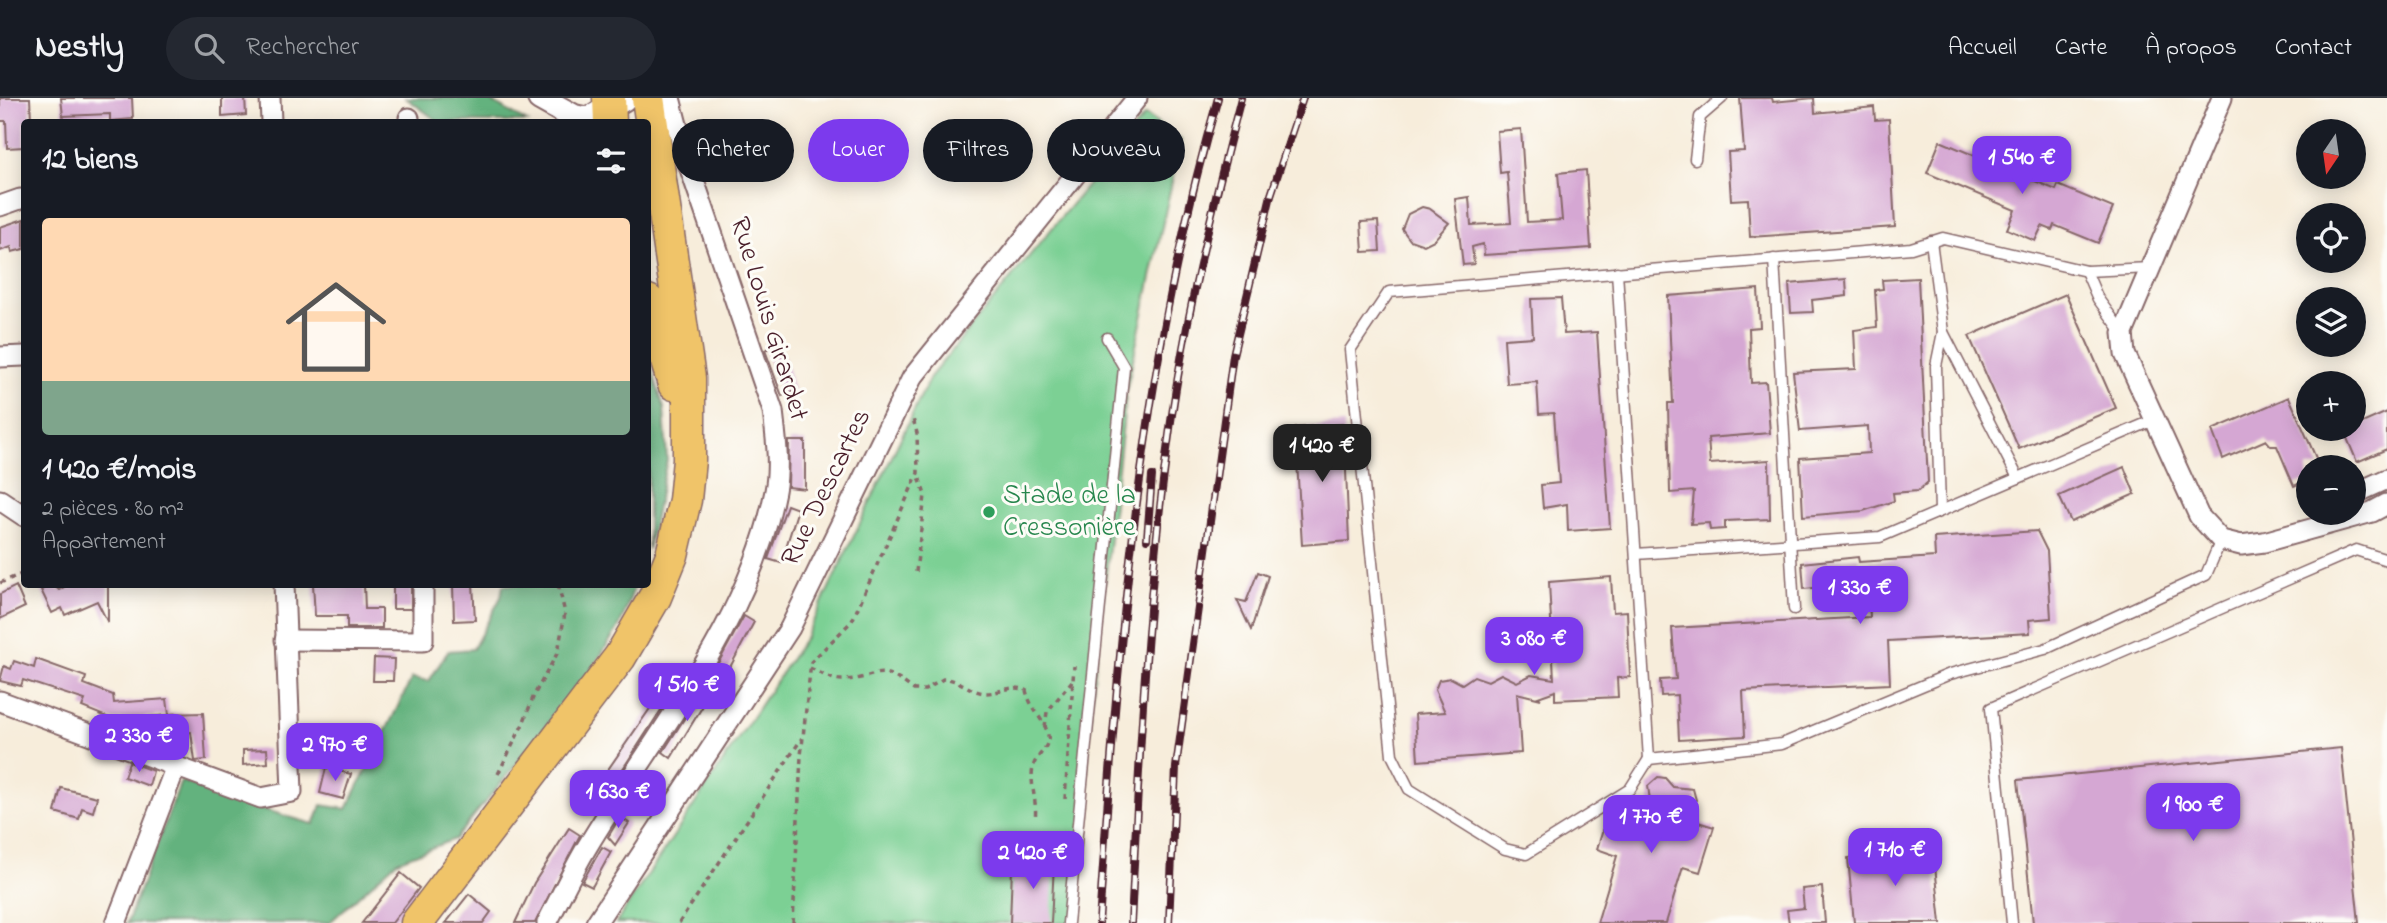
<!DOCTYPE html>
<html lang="fr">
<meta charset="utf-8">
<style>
:root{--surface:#171b24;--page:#242831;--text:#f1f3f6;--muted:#9ea1a6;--line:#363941;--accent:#7c3aed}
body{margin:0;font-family:"Indie Flower",sans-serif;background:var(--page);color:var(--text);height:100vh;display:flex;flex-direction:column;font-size:26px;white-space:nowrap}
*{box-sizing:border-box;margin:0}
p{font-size:23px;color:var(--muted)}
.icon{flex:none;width:38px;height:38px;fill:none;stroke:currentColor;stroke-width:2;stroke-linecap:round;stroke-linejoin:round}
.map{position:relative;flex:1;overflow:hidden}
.side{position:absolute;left:21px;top:21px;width:630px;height:469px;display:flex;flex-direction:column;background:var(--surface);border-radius:7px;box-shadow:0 4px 18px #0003}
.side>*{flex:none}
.guide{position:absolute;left:672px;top:21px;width:665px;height:63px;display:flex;gap:14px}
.needle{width:46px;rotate:193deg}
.controls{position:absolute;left:2296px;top:21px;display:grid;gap:14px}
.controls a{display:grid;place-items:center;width:70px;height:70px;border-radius:50%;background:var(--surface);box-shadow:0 4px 18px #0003;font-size:35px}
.price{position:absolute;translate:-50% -60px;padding:0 16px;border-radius:14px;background:var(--accent);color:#fff;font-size:23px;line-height:46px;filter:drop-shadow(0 2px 4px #0008)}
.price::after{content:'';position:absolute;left:50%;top:42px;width:21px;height:16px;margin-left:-10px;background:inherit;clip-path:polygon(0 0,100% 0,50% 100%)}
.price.active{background:#222;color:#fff}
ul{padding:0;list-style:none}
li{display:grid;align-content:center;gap:14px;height:371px;padding:0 21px}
li span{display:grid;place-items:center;height:217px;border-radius:7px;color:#555}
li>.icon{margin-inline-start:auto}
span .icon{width:126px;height:126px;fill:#fffc;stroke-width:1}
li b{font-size:30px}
h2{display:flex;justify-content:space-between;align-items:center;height:84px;padding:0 21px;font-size:30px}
.pill{padding:0 24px;border-radius:32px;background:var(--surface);box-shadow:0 4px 18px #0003;font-size:24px;line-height:63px}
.pill.active{background:var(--accent);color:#fff}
header{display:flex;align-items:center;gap:42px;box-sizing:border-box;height:98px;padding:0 35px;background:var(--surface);border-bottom:2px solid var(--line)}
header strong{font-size:33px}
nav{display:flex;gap:38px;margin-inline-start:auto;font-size:24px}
.search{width:490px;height:63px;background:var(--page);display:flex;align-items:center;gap:18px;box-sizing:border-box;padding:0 24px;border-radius:38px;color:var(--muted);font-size:26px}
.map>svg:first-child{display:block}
</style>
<header>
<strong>Nestly</strong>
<div class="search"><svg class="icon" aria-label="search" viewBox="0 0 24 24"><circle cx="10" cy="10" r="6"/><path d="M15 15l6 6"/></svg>Rechercher</div>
<nav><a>Accueil</a><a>Carte</a><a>À propos</a><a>Contact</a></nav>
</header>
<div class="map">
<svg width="2387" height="825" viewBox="0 0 2387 825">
<rect width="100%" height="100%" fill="#fdfcf7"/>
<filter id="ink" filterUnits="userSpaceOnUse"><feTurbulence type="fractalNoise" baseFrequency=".0143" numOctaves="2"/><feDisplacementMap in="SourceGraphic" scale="14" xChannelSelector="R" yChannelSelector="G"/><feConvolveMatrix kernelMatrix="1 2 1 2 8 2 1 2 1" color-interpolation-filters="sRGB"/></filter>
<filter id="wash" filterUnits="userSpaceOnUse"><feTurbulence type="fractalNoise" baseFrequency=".00686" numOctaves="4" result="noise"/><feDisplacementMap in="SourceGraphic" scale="28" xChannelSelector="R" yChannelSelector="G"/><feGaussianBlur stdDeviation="1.57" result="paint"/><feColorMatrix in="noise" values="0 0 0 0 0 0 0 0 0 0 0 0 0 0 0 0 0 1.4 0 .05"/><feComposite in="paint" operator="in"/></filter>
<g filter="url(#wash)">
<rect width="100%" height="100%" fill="#f7eddb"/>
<path fill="#7bd094" stroke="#627860" stroke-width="2" d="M1145,17L1181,42L1127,289L1092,601L1077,825H616L806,538L930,279Z"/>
<g fill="#64b27e" stroke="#576854" stroke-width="2">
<path d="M406,0H485L527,24H439Z"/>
<path d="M648,259L664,310L667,362L648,451Z"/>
<path d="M503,487H635L620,527L583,585L455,741L397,763L329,825H127L181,683C225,697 269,715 314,726L322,707L347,711L412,580L429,583L448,553L473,551L501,499Z"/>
</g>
<g id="blocks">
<g fill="#d5a7d3">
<path d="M0,0H30L31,22L24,24V49L7,50L6,23H0Z"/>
<path d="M61,0H132L133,21L110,23V16L63,18Z"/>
<path d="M222,0H245L246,17L222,19Z"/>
<path d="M1740,0H1772L1773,4L1814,0L1815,15L1874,9L1875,22L1889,21L1895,129L1750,139L1748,101L1731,102L1728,54L1744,53Z"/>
<path d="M1521,31L1527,124L1562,122L1558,75L1586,72L1591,150L1484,157L1483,146L1472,149L1474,166L1463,167L1455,101L1469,99L1471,127L1511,125L1507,74L1500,75L1497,33Z"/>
<path d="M1940,43L2056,92L2058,87L2113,110L2098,145L2054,127L2052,132L2042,128L2035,143L2007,131L2015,112L1927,75Z"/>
<path d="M1422,109L1430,111L1449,125L1434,142L1424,147L1410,142L1402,131L1408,116Z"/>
<path d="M24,121V151L12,154L11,149L0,153V129Z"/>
<path d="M1378,123L1380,153L1363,154L1361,124Z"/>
<path d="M1918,180L1928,384L1918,393L1893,395L1894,403L1863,413L1803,418L1800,360L1869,355L1868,328L1800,333L1793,274L1856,271L1854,232L1877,229L1875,192L1883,191L1882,182Z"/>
<path d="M1846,181L1847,198L1812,202L1813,214L1791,215L1789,186Z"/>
<path d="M1758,191L1760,229L1749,230L1751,285L1766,284L1770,335L1708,340L1710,366L1769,362L1770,421L1725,423V431L1710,432L1709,425L1691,426L1694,393L1670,395L1668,305H1673L1668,198Z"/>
<path d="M2066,196L2116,310L2019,351L1969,238Z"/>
<path d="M1561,200L1564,236L1597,234L1610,430L1568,433L1567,406L1543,410L1541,387L1559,385L1554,315L1539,316L1537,284L1507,286L1504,241L1533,239L1531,201Z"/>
<path d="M780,244L794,293L782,298L765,252Z"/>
<path d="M2289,299L2320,369H2308V382L2294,388L2277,348H2271L2266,342L2223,361L2212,332Z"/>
<path d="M2387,314V351L2357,364L2344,333Z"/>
<path d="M1344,326L1349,443L1302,447L1295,330Z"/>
<path d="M789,343H805V391L788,389Z"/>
<path d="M2124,369L2135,396L2071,424L2059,398Z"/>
<path d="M787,407L798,411L781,465L768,461Z"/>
<path d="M2037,433L2047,453L2051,520L2029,522L2030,535L1888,543L1890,586L1743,593L1745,638L1679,642L1677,597L1661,598L1660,582L1676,581L1672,530L1870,519L1868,485L1804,491L1802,465L1858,459L1859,464L1935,459L1934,440Z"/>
<path d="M1258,474L1268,478L1251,532L1237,502L1246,504Z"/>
<path d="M1611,479L1613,514L1627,513L1630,579L1617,580L1618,599L1555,602V593L1538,599L1541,601L1517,595L1521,655L1418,663L1415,616L1445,614L1435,592L1439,582L1451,580L1462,586L1474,578L1488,583L1501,576L1517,584L1531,577L1554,581L1549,484Z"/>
<path d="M52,486L59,492L69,486H108V525L97,503L65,517L62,510L52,515L41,492Z"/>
<path d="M313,486H364L365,511H382V530H347V518H315Z"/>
<rect x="393" y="486" width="18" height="25"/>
<path d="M453,486H473L475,522L454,523Z"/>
<path d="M16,488L25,509L0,521V496Z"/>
<path d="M744,518L754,524L727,575L716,569Z"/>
<path d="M374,560L394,561L393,583H373Z"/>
<path d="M36,561L86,579L84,586L113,597L114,605L167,601L169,617L114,622L82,609L85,602L23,582L21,588L0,583L4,568L11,571L14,563L34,570Z"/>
<path d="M678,570L685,575L600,706L589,699Z"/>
<path d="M705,588L712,593L671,660L663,654Z"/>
<path d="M203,615L206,662L195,663L191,634H170L169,616Z"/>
<path d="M2341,650L2359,825H2033L2018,682Z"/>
<path d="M267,651L268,665L243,667V652Z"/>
<path d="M129,664L153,673L149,688L124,679Z"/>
<path d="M326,670L351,676L343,701L320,695Z"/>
<path d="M1658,679L1665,680L1673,689L1693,691L1696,702L1685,720L1714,729L1700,774L1683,769L1666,825H1597L1617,758L1597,751L1609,713L1630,720L1634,705L1651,710L1648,688Z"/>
<path d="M61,690L97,699L93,714L82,710L79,721L55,714Z"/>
<path d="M620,719L629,725L615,747L608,739Z"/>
<path d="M569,730L580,737L535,825H515L534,785Z"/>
<path d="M602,749L611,754L592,789L582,784Z"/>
<path d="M1933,749L1941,825H1854L1848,760Z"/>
<path d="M1031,751L1050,755L1054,766L1051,825H1010L1012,769L1031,771Z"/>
<path d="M401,775L419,790L392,825H362Z"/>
<path d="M1822,789L1825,825H1789L1787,812L1804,810L1802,791Z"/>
<path d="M469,796L491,814L483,825H446Z"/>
</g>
</g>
</g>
<g filter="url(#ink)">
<use href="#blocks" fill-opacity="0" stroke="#876769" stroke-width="2"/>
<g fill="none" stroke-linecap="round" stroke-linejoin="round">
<g stroke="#876769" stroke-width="13">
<g id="service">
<path d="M1695,61L1700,19L1722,0"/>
<path d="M1931,143L1943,234L2018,380"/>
<path d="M1774,161L1794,511"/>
<path d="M2086,173L1943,140L1911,150L1389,194L1350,252L1392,657L1409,691L1505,751L1526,756L1630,691L1649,661L1782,646L1950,576L2045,551L2206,477L2221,442"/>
<path d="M1617,174L1649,661"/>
<path d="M2123,235L2098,201L2086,173L2150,170"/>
<path d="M1940,413L1936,268L1943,234"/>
<path d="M1636,456L1880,439L2154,322"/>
<path d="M1068,825L1124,269L1107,240"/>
<path d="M2012,825L1991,610L2356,452L2387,462"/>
</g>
</g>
<g stroke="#876769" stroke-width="23">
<g id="minor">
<path d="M270,0L271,24"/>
<path d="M2222,0L2123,235L2125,256L2199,418L2221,442L2241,447L2264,444L2372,414L2387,406"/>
<path d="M409,20V24"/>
<path d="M0,108L20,101"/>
<path d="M0,259L24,258"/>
<path d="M2354,396L2387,381"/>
<path d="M0,402L24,418"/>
<path d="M285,542L423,543V486"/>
<path d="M0,603L261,700L292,694L284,486"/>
<path d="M116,825L176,668"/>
<path d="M547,825C560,800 572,774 587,749C655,635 749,527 775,393C780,367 776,339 773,313L683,50L670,0"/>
<path d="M596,825L790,530L912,280L1137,0"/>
</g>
</g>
<g stroke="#876769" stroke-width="28">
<path id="tertiary" d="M540,0L574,19L588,22L623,1"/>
</g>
<g stroke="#876769" stroke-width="35">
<g id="primary">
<path d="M609,0L610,24"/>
<path d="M648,203L674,286"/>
<path d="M417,825L620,559L655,499L672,457L685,402L689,362V280L648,0"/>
</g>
</g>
<g stroke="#876769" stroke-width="3.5" stroke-dasharray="5 5" stroke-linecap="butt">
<path d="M916,474L925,397L918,376"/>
<path d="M0,485L24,475"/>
<path d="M810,570C820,574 830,582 842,582C882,581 875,562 914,592H925L943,581C959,580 971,595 986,595C1001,595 1011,586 1026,592C1030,611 1046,624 1048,637C1050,649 1038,656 1034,666C1028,683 1038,703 1035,721"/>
<path d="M1045,629L1047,614L1072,583"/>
<path d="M498,676L523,626L534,597L558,554L565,515L558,486"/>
<path d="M1065,701L1074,568"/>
<path d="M679,825L802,640"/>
<path d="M793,825L801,658L811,564L852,523L918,375L917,335L913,321"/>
</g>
<use href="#service" stroke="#fff" stroke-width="10"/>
<use href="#minor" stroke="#fff" stroke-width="19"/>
<use href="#tertiary" stroke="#fff" stroke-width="24"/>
<use href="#primary" stroke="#f0c469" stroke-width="32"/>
<g stroke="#4a1f2b" stroke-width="8">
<g id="rail">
<path d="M1147,441L1152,378"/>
<path d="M1099,825C1118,549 1140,266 1218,0"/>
<path d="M1131,825C1140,647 1148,467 1176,290C1192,192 1216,96 1241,0"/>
<path d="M1169,825L1176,669L1233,257L1271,97L1303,0"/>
</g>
</g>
<use href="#rail" stroke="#fdfcf7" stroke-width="5" stroke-dasharray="16" stroke-linecap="butt"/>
</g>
</g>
<circle fill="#2e9e5b" stroke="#fdfcf7" stroke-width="2.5" cx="989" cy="414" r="7"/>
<g text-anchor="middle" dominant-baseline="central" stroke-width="6" stroke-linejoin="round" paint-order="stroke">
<g font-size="28" fill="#4a1f2b" stroke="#fdfcf7">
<text transform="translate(768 221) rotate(73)">Rue Louis Girardet</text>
<text transform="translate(827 390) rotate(-64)">Rue Descartes</text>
</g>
<g font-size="28" fill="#27864d" stroke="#fdfcf7" text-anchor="start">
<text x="1003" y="398">Stade de la<tspan x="1003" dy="32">Cressonière</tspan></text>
</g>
</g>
</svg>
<div class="controls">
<a><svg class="needle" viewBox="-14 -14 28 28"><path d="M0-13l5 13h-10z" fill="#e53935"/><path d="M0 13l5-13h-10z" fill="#9ea1a6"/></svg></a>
<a><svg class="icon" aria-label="locate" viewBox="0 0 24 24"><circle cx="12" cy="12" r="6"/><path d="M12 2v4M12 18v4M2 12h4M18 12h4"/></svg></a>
<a><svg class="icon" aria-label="layers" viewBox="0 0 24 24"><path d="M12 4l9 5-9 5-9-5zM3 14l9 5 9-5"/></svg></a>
<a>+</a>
<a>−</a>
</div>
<b class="price" style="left:2022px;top:98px">1 540 €</b>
<b class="price active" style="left:1322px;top:386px">1 420 €</b>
<b class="price" style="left:1860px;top:528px">1 330 €</b>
<b class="price" style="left:1534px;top:579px">3 080 €</b>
<b class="price" style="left:687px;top:625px">1 510 €</b>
<b class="price" style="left:139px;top:676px">2 330 €</b>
<b class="price" style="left:335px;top:685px">2 970 €</b>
<b class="price" style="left:618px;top:732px">1 630 €</b>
<b class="price" style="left:2193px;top:745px">1 900 €</b>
<b class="price" style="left:1651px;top:757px">1 770 €</b>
<b class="price" style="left:1895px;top:790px">1 710 €</b>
<b class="price" style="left:1033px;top:793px">2 420 €</b>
<div class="guide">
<a class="pill">Acheter</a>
<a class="pill active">Louer</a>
<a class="pill">Filtres</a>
<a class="pill">Nouveau</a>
</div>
<section class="side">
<h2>12 biens<svg class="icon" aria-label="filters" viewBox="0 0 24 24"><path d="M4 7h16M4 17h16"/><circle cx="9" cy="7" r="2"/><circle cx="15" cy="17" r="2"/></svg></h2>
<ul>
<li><span style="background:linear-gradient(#ffd9b3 75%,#7fa58c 0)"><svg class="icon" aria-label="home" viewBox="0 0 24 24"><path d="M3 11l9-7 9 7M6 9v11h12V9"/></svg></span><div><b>1 420 €/mois</b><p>2 pièces · 80 m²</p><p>Appartement</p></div></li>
</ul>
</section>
</div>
